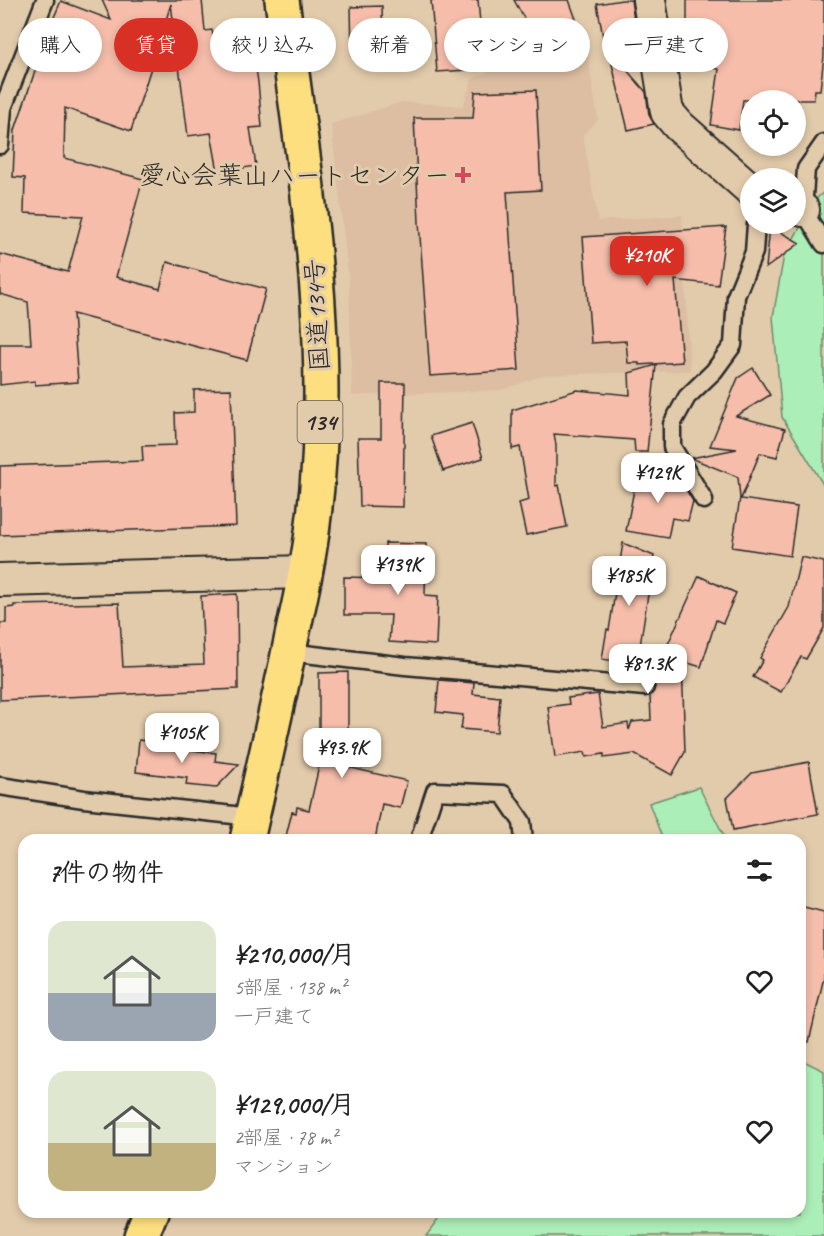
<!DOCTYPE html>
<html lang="ja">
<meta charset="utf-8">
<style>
:root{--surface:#fff;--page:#f2f2f2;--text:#222;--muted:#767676;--accent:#d93025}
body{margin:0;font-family:Caveat,"Klee One",sans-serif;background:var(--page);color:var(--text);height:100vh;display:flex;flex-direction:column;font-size:22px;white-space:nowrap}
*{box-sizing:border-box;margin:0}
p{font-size:20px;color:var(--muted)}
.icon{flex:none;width:33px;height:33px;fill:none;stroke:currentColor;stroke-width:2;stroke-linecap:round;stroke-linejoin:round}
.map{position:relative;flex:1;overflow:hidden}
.drawer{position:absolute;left:18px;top:834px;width:788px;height:384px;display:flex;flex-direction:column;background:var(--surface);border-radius:18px;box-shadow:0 3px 9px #0003}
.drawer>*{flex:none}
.top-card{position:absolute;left:18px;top:18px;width:789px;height:54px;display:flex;gap:12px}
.controls{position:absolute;left:740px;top:90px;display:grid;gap:12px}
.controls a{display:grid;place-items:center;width:66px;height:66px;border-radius:50%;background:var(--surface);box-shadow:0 3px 9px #0003;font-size:30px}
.price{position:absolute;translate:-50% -51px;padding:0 14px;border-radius:12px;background:#fff;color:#222;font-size:20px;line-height:39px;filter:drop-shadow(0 2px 3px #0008)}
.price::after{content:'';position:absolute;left:50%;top:36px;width:18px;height:14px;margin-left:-9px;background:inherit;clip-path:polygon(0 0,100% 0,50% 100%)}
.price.selected{background:var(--accent);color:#fff}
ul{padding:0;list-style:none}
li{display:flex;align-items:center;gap:18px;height:150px;padding:0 30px}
li span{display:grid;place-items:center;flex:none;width:168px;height:120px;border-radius:18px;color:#555}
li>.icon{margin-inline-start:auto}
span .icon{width:72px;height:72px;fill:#fffc;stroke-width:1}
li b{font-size:26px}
h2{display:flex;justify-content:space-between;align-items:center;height:72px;padding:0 30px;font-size:26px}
.tag{padding:0 21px;border-radius:27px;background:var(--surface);box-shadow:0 3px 9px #0003;font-size:21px;line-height:54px}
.tag.selected{background:var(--accent);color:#fff}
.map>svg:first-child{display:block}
</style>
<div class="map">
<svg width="824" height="1236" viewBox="0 0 824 1236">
<rect width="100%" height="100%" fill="#e2cbab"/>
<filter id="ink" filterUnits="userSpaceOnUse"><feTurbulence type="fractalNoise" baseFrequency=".0167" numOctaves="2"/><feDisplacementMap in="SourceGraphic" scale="12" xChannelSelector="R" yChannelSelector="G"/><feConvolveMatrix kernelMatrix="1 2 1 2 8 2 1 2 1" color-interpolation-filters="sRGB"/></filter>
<g filter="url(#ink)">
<path fill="#ddbea3" d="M584,31L598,120L583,135L598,221L682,215L690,371L545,375L502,390L352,396L349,281L331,124L402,102L463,106L472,79Z"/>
<g fill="#aceeb7" stroke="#6c8c71" stroke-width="1.5">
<path d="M824,192V486L782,417L773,317L784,255L817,198Z"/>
<path d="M699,787L726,840H663L649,803Z"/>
<path d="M800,1061H804L824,1071V1236H426L444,1212H800Z"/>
</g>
<g fill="#f5bdaa" stroke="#2b2b2b" stroke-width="1.5">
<path d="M102,0H202L205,31L212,30L215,48L252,42L258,82L262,127L250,128L256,166L218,172L211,133L188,136L171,4L131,131L65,108L64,158L143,179L116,277L160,289L167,262L266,289L247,360L73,314L78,382L35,385V381L0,385V344H31L28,302L0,294V254L68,272L83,216L24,213L25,178L13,177L15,130L36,68L33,66L61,1L111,20Z"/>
<path d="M431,0H478L482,46L465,47L467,70L437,72Z"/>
<path d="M514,0H569L576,19L536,33L525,20Z"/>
<path d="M622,0H631L638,47L611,52L646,92L649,115L654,124L628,130L609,52L606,53L597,4Z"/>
<path d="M687,0H824V56L820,90H815L814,100H743L739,130L711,125L719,69L707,67L712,31L687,27Z"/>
<path d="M382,6L383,54L352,56L351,7Z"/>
<path d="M536,90L541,190L507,192L519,370L430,376L419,222L414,118H473L475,92Z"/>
<path d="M770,226L800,243L766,268Z"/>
<path d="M726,227L718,285L675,280L682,362L639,365V363H628L626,341L591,343L583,237Z"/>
<path d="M656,365L647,452H635L634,440L554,434L556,445V486L559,485L567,527L526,535L519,503L529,500L520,447L512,449V410L577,390L630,395L629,373Z"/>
<path d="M753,368L770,395L736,416L785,429L777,457L760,453L741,499L797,507L790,556L732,547L740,498L738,477L691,458L737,449L710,446L738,378Z"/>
<path d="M381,383H405L403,507L360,506L358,438H381Z"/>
<path d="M231,389L236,526L0,535V466L143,461L142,446L176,445L175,413L194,412V390Z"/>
<path d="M472,423L483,458L443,471L431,436Z"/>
<path d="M638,469L678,477L693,501L688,521L672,518L668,538L626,531Z"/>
<path d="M385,543L426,544L425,595L438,596L436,645L389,642L391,615H344V577L384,578Z"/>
<path d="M623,543L654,556L637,665L602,659L607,629L609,630Z"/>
<path d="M801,557L824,562V628L806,659L801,657L781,692L753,677L763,660L760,658L789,607Z"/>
<path d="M699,576L736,593L723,623L716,620L701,667L682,661L685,752L672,775L634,754L604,758V754L586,757L585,752L555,757L548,707L569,704L568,698L598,694L603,727L628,723L629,730L632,722L651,720L650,696L655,687L652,679Z"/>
<path d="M237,594L238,689L0,700V623H6V608L14,607V605L119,603L123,667L204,664L201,596Z"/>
<path d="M348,672V737L343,766L407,781L400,808L382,804L375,840H285L292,812L296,813L297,807L309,810L322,753L319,752V673Z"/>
<path d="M439,680L474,683L473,694L500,697L497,732L461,729L463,715L436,712Z"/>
<path d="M139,740L183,746V749L216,753L215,761L239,764L216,788L186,785L187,778L136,772Z"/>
<path d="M809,762L818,814L733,830L727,798L752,773Z"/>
<path d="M800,906L824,912V977L809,1042L800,1041Z"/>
</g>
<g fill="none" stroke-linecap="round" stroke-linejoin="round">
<g stroke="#2b2b2b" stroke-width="21">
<g id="service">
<path d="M824,143L806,169L803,210L824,244"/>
<path d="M0,145L3,108L45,0"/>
<path d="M704,500L672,447V424L687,397L714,371L733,345L736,296L754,252L756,224"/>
<path d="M289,652L405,666L645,687"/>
<path d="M0,786L84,799L252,817"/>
<path d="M419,840L435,791L503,794L522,822L524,840"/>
</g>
</g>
<g stroke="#2b2b2b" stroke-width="36">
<g id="minor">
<path d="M649,0L667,112L679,126L750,189"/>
<path d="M795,208L803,210"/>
<path d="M0,580L306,572"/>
</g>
</g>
<g stroke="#2b2b2b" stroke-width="38">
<g id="trunk">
<path d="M247,840C262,772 278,704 292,636C300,599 309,562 313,524C336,349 305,174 282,0"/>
<path d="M141,1236L151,1212"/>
</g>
</g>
<use href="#service" stroke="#e2cbab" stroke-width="16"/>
<use href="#minor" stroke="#e2cbab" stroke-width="32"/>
<use href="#trunk" stroke="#fedf80" stroke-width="33"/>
</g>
</g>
<path fill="#d1495b" stroke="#e2cbab" stroke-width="2" d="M460 166h6v6h6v6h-6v6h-6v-6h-6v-6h6z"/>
<g text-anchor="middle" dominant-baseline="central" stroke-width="6" stroke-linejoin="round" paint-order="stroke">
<rect fill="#e2cbab" stroke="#625b51" stroke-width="1.5" x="297.5" y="401" width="45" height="42" rx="4.5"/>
<g font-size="24" font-weight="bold" fill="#2b2b2b">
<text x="320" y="422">134</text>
</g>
<g font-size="26" fill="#2b2b2b" stroke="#e2cbab" text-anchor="end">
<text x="450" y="175">愛心会葉山ハートセンター</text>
</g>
<g font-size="26" fill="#2b2b2b" stroke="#e2cbab">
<text transform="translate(317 315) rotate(-93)">国道134号</text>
</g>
</g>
</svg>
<div class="controls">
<a><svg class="icon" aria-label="locate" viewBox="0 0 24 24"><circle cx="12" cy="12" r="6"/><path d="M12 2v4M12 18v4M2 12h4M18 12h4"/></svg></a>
<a><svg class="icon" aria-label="layers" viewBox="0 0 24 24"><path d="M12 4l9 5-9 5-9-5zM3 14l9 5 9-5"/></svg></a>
</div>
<b class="price selected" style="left:647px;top:287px">¥210K</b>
<b class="price" style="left:658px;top:504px">¥129K</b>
<b class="price" style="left:398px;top:596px">¥139K</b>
<b class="price" style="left:629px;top:607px">¥185K</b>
<b class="price" style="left:648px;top:695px">¥81.3K</b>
<b class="price" style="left:182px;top:764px">¥105K</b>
<b class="price" style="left:342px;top:779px">¥93.9K</b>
<div class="top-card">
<a class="tag">購入</a>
<a class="tag selected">賃貸</a>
<a class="tag">絞り込み</a>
<a class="tag">新着</a>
<a class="tag">マンション</a>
<a class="tag">一戸建て</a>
</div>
<section class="drawer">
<h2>7件の物件<svg class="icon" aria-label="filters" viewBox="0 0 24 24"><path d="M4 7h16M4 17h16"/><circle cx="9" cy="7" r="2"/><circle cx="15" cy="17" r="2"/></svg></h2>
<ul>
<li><span style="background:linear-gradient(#dfe7d0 60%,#9aa5b1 0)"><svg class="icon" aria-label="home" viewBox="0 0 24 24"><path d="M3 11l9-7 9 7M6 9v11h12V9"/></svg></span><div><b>¥210,000/月</b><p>5部屋 · 138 m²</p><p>一戸建て</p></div><svg class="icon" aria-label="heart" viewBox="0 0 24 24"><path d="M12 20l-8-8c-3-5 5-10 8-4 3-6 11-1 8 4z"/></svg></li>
<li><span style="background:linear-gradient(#dfe7d0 60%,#c2b280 0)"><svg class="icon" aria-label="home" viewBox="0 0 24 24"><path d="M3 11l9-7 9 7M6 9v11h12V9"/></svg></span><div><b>¥129,000/月</b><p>2部屋 · 78 m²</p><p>マンション</p></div><svg class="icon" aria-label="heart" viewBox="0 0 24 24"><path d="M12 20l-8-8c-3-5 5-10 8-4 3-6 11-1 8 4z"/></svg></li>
</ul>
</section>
</div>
